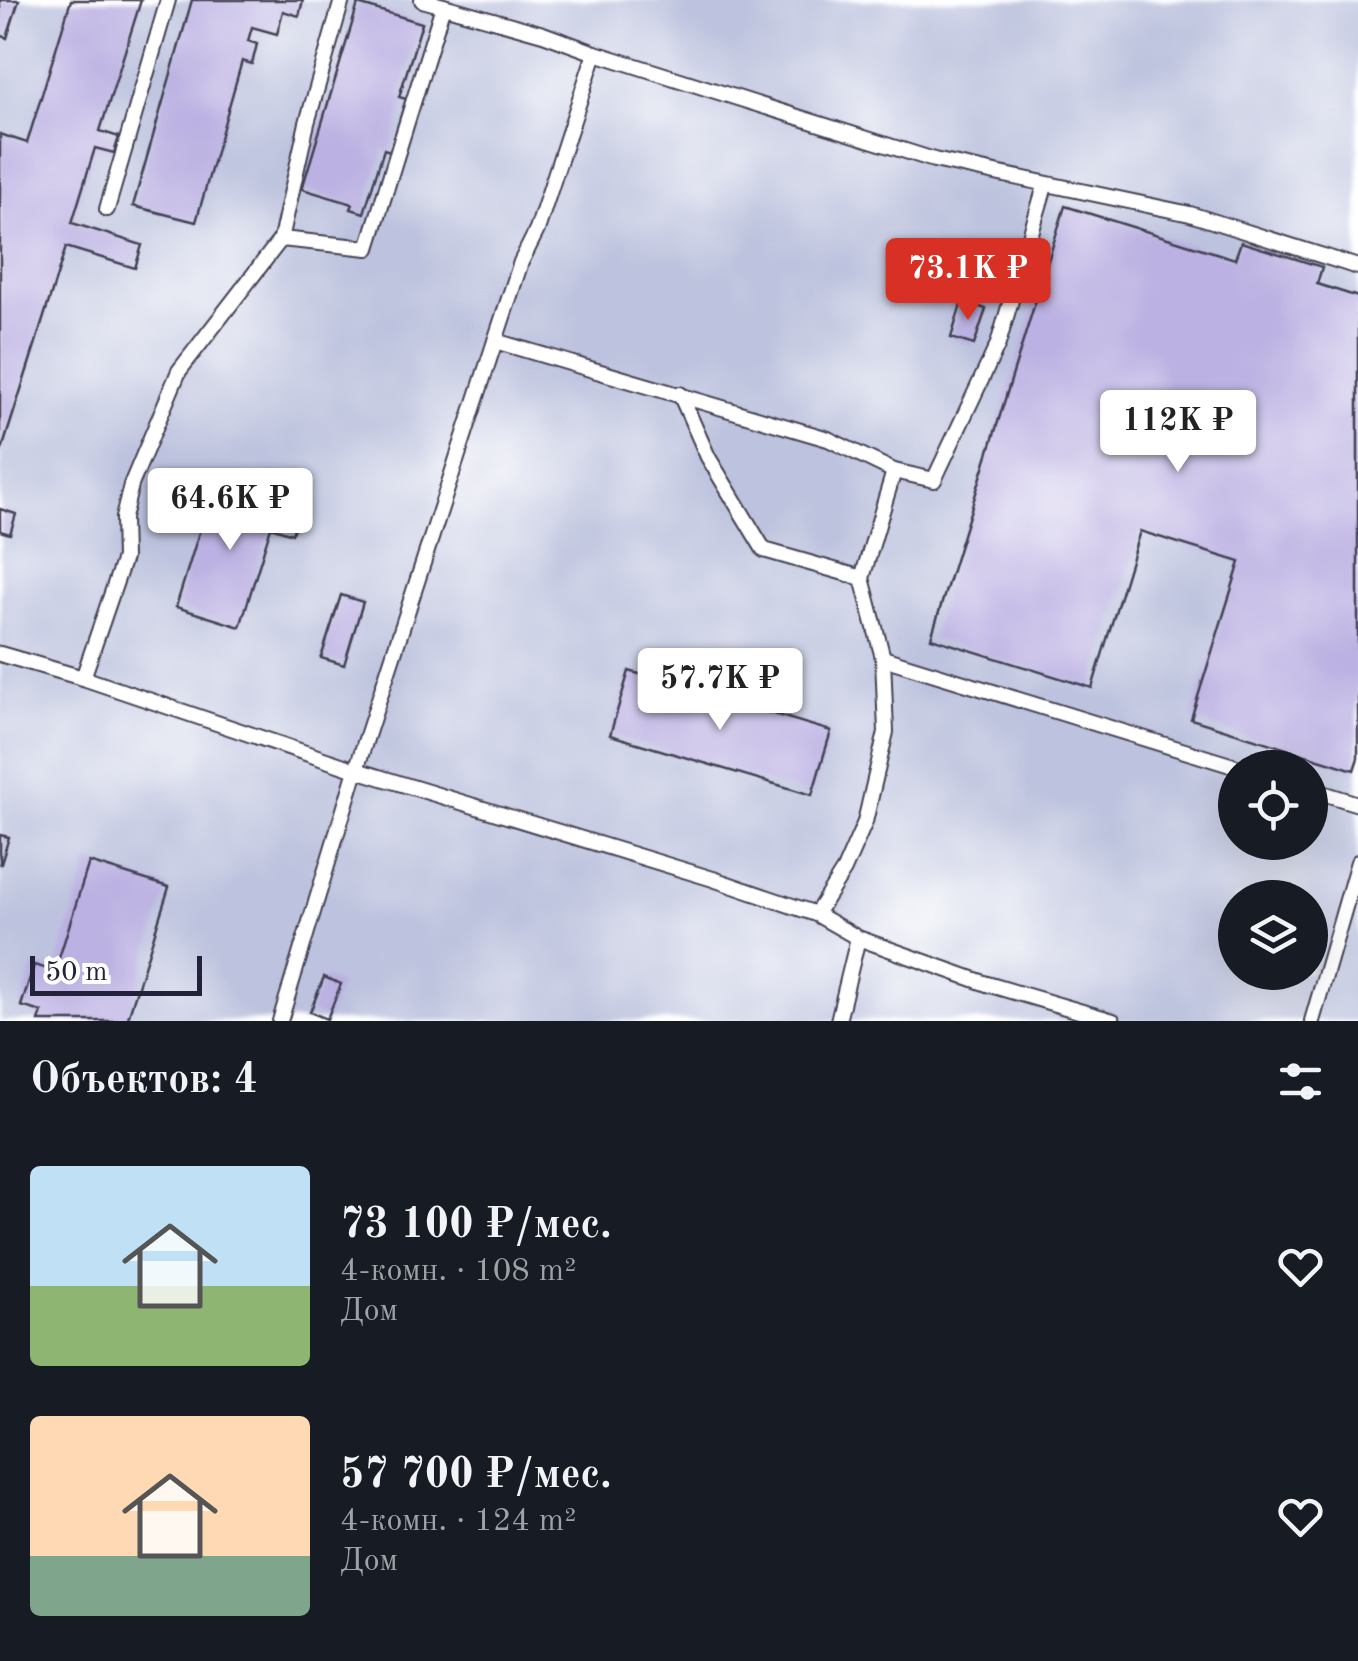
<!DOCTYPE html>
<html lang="ru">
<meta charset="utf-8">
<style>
:root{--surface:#171b24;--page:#242831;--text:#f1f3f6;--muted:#9ea1a6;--accent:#d93025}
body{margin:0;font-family:"Old Standard TT",serif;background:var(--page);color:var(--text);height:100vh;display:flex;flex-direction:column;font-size:38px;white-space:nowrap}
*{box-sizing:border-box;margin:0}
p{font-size:32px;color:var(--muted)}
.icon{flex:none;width:55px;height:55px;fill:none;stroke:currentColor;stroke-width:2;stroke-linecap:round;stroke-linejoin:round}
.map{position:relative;height:1021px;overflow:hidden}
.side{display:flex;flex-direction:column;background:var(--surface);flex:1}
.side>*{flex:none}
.tools{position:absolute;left:1218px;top:750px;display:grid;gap:20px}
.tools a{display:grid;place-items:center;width:110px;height:110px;border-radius:50%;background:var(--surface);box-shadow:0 10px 40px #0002;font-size:50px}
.scale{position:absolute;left:30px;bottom:25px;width:172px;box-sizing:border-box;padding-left:10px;border:5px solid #22223b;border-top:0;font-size:28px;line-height:35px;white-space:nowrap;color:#22223b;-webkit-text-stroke:8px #fff;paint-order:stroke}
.price{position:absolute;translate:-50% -85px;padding:0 22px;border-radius:10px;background:#fff;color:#222;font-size:32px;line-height:65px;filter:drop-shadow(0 2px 5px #0008)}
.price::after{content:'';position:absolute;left:50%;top:60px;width:30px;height:22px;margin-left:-15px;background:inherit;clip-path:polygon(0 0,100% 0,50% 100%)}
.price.current{background:var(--accent);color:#fff}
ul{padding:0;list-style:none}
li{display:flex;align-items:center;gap:30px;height:250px;padding:0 30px}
li span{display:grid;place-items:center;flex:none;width:280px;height:200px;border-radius:10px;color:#555}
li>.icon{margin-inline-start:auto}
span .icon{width:120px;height:120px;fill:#fffc;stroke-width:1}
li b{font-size:42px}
h2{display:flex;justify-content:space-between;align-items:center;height:120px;padding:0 30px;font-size:42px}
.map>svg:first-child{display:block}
</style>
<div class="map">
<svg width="1358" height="1021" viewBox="0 0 1358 1021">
<rect width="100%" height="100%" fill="#fff"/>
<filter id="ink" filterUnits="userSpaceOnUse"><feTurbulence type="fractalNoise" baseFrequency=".01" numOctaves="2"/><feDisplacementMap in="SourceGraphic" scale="20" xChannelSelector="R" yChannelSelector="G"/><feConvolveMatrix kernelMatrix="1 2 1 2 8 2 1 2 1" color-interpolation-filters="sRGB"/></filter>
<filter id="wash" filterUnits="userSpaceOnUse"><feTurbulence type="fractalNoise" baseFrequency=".0048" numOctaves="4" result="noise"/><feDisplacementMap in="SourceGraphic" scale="40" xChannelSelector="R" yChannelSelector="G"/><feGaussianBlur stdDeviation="2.25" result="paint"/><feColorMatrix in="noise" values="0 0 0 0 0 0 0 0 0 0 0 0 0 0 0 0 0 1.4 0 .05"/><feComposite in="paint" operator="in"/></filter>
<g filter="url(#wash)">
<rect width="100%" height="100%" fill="#f7ead7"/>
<path fill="#bdc3de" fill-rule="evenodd" d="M0,0H1358V1021H0ZM1235,768H1310V842H1235ZM1235,898H1310V972H1235Z"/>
<g id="blocks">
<g fill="#bbb1e2">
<path d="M0,0H19L7,38L0,35Z"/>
<path d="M71,0H141L100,131L119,137L114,153L95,148L72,223L142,245L135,268L66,247L0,456V134L27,143Z"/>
<path d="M192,0H303L299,16L283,11L277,34L252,27L248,41L257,44L252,64L242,61L196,222L133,206Z"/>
<path d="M358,4L422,23L399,97L406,99L390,151L384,149L364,213L351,209L353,204L302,189Z"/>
<path d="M1065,206L1235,259L1241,242L1322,267L1317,284L1358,297V758L1354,770L1191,719L1240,562L1140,531L1092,688L931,638Z"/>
<path d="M962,301L986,309L974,345L951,338Z"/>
<path d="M214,484L299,511L292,534L271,527L240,627L176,607Z"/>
<path d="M0,509L16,514L10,534L0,531Z"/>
<path d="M341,595L363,602L344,665L321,658Z"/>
<path d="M629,671L831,731L812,795L610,735Z"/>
<path d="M0,835L9,837L1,864H0Z"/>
<path d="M89,862L169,887L127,1021H39L42,1012L21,1006L34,965L55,971Z"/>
<path d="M324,977L341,984L327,1019L310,1012Z"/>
</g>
</g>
</g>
<g filter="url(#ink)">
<use href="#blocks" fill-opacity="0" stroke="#424052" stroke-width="2.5"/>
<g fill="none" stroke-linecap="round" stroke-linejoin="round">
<g stroke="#424052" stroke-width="18">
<g id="lane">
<path d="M422,0L543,34L595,53L934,160L1190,214L1358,267"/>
<path d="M107,209L168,0"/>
<path d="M281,239L368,248L443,6"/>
<path d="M495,341L828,439L894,471"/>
<path d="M680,394L708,457L764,550L862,578"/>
<path d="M0,654L83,678L356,770L713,879L816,914L858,938L987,984L1113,1021"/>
<path d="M883,658L1240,768"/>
<path d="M83,678L124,558L123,518L131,485L179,371L281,239L307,123L342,0"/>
<path d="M1310,789L1358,804"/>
<path d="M816,914L844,870L865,822L886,732L883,658L862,578L894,471L934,480L998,344L1045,186"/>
<path d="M280,1021L356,770L495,341L521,262L537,230L595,53"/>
<path d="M838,1021L858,938"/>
<path d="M1312,1021L1358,862"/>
</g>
</g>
<use href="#lane" stroke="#fff" stroke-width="14"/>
</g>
</g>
</svg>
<div class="tools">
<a><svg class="icon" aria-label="locate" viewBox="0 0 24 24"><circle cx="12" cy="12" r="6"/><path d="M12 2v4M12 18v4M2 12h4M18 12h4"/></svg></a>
<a><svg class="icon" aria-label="layers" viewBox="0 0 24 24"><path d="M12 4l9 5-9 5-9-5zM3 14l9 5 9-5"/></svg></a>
</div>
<div class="scale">50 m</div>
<b class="price current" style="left:968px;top:323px">73.1K ₽</b>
<b class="price" style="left:1178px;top:475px">112K ₽</b>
<b class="price" style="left:230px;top:553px">64.6K ₽</b>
<b class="price" style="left:720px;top:733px">57.7K ₽</b>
</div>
<section class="side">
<h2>Объектов: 4<svg class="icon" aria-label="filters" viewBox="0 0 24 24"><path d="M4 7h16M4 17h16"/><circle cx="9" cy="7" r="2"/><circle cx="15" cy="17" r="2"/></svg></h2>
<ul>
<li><span style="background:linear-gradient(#bfe0f5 60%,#8fb573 0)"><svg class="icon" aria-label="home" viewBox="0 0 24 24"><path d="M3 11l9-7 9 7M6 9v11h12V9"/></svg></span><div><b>73 100 ₽/мес.</b><p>4-комн. · 108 m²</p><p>Дом</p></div><svg class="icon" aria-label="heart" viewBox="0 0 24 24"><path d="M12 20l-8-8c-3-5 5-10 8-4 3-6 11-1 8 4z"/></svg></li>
<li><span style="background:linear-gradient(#ffd9b3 70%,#7fa58c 0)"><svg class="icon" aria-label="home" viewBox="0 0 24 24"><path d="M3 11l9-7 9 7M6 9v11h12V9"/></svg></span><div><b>57 700 ₽/мес.</b><p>4-комн. · 124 m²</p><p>Дом</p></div><svg class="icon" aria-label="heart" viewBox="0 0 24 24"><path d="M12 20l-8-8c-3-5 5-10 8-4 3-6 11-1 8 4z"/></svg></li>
</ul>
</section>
